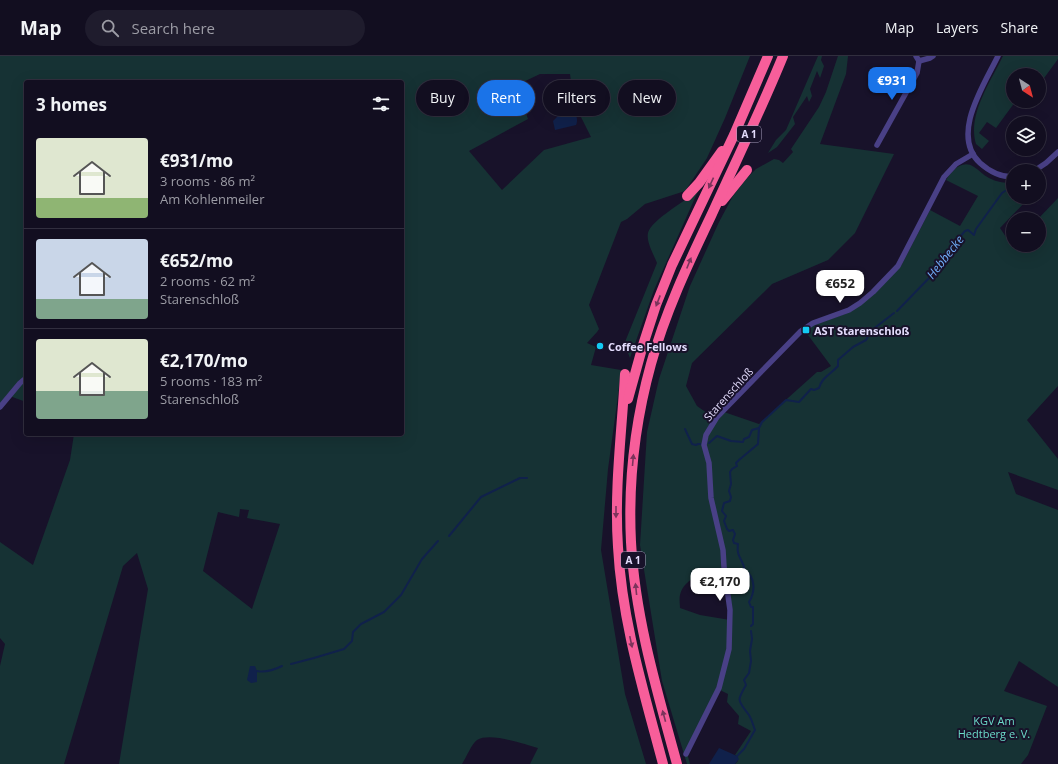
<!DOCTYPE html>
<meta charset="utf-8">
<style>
:root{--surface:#120e20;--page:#1f1c2d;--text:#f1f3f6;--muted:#9c9ca5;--line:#312e3e;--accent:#1a73e8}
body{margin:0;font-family:"Open Sans",sans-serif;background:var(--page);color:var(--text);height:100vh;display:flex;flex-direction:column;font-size:15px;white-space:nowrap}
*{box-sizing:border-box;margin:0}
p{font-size:13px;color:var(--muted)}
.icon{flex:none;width:22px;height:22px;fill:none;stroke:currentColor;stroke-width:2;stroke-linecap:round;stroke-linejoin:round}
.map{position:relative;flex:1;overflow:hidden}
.drawer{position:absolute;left:24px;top:24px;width:380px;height:356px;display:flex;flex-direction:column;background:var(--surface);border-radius:4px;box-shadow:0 4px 16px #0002,0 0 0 1px var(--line)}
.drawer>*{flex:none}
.banner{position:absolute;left:416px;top:24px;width:380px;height:36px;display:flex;gap:8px}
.needle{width:26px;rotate:144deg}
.buttons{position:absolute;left:1006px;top:12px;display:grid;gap:8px}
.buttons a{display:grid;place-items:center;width:40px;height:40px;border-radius:50%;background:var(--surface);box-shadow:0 4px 16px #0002,0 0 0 1px var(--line);font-size:20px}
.price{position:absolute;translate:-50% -34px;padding:0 9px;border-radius:8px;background:#fff;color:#222;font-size:13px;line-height:26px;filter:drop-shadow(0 1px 2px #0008)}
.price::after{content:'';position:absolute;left:50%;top:24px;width:12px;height:9px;margin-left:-6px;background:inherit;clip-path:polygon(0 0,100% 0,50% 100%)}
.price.current{background:var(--accent);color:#fff}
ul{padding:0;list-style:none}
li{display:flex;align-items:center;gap:12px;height:100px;padding:0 12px}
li+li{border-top:1px solid var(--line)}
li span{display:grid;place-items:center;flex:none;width:112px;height:80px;border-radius:4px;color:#555}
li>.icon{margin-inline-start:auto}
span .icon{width:48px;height:48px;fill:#fffc;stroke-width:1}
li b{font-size:17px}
h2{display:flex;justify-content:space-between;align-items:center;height:48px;padding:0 12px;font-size:17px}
.chip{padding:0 14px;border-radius:18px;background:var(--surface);box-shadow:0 4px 16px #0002,0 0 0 1px var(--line);font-size:14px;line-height:36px}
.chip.current{background:var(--accent);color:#fff}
header{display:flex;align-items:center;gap:24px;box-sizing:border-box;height:56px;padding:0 20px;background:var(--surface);border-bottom:1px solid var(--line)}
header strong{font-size:19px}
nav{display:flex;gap:22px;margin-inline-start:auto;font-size:14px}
.search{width:280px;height:36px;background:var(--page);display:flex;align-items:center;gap:10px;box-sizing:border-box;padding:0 14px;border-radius:22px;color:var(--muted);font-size:15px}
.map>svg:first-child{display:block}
</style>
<header>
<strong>Map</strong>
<div class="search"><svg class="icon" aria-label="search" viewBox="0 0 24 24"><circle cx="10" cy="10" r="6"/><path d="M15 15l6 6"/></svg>Search here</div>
<nav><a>Map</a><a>Layers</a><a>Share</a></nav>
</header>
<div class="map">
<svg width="1058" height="708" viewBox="0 0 1058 708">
<rect width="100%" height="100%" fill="#18122a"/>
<g fill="#163234" fill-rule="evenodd">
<path d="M0,0H750L725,62L707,102L685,135L645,148L627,163L621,166L589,249L599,273L597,276L587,287L596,291L591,309L621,314L617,347L608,413L601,494L625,638L646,708H530L538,692C524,688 490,676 477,684C472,687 466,702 462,708H119L148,533L137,497L123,510L64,708H0V610L5,588L0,582V486L33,509L70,404L74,378H402V26H26V346L7,339L0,349ZM540,18H570L574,47L591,81L544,94L502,134L469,95L528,63L520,40L519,28ZM240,453L249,454L247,462L280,468L252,553L203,515L218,456L239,461Z"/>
<path d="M818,0H822L821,4L824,10L820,22L817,15L810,33L812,40L809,46L807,40L793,61L795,68L777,91L768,97L776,84L786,74Z"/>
<path d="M838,0H848L846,18L820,88L894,98L855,177L828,204L772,228L692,307L686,330L697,350L714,362L724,356L759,368L817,316H821L831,310L805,275L814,269L845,258L901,210L930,154L960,170L978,140L946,124C952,115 962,103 974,111C979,114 983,119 989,122C996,126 1004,127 1013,127V141H1028L1027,144L1000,172L1010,187L1013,185V189H1039L1038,163L1058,142V330L1027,364L1058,403V434L1008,416L1016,438L1058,454V631L1019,605L1004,635L1047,650L1028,699L1021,708H735L738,705L737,700L735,699L751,675L738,668L739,660L727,646L728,638L718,633L687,697L690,708H687L662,625L640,489L647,376L659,323L690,230L719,166L733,140L747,122L756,113L774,103L779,104L783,107L793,96L791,93L819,51L826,36ZM724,511L730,564L700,559L680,552C680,548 679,543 680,539C685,520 707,517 724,511Z"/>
<path d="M1003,0H1058V3L1039,29V19H1013V38L1010,42L1015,46L996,72L987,66L979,77L989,85L982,93L976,88C967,59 991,25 1003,0Z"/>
<path d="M698,135L654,234L630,302L626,292L625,286L657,207C654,199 646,186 648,177C651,164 687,144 698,135Z"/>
</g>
<g fill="#10214b">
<path d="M574,56C577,59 578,65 576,69L555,74L553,65L558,60Z"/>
<path d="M250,610H255L257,615V626L251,627L247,624Z"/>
<path d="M719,692L737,700L739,703L735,708H709Z"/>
</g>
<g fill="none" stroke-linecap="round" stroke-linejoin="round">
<g stroke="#10214b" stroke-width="2">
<path d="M897,255L932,219L936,209L965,175L968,174L974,179L976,173L1002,137L1005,135"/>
<path d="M685,373L692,388L696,389L698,388H700"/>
<path d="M709,387L717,380L731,385L743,386L744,383L749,381L752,374L759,372"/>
<path d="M449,480L481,441L520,422H527"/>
<path d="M751,570L753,568V551H751L749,546C755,537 756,521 745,515C743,502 736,502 738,488L734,487L733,484L735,478L733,474L729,475L727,473L724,465L726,460L722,455L724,447L730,445L731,441L729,435L731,428L730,416L732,413L737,410L736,407L739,404L758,388L759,372L762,366L786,344L799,346L811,333L814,334L819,332C822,321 831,318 838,310V304L853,291L866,284L872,274L894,257"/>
<path d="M291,608L314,602L344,593L352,585L353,576L361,568L384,556L401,539L422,503L438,485"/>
<path d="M257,615C266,617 274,614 282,610"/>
<path d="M737,700L744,693L755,674C753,669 752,664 749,659C738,644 736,646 746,629L744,624L749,617L751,605L750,595L752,583L751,575"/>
</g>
<g stroke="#494086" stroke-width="5.5">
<path d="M916,0L919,5L930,2L933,0"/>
<path d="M998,0C984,29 950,79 980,107C990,116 1000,121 1013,121"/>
<path d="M877,89L917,17L919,5"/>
<path d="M1034,115L1046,107L1058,96"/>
<path d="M0,351L20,327L26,322"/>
<path d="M686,698L719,632L729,593L730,554L724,511L723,494L711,442L709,407L704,389L706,379L717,361L801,275L813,267L849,254L860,247L873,236L898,210L944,121L956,108L973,98"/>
</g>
<g stroke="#f75e9a" stroke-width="10">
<path d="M687,140L699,127L722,95"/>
<path d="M722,145L747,114"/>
<path d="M625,318C622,375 614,433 618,491C622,566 644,636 663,708"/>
<path d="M628,343L643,289L656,249L672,209L734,79L768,0"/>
<path d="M677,708C657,635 635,561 631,486C628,426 635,366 651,308C665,257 688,208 711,160C735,107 761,54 783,0"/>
</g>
</g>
<defs><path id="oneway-solid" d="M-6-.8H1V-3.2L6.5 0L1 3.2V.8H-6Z"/></defs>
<g fill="#7c345c">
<use href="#oneway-solid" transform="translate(711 127) rotate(115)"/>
<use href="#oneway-solid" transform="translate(689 207) rotate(-68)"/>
<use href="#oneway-solid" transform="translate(658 245) rotate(111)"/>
<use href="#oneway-solid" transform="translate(633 404) rotate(-85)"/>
<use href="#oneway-solid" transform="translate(616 456) rotate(90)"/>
<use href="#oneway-solid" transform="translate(636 533) rotate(-96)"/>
<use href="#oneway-solid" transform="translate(631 586) rotate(78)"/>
<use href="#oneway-solid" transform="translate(664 660) rotate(-105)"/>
</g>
<g fill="#13caf3" stroke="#18122a" stroke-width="1.5">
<rect x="802" y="270" width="8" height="8" rx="2"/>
<circle cx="600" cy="290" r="4"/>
</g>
<g text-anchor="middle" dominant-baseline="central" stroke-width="4" stroke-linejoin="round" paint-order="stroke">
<g fill="#18122a" stroke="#a7a0be" stroke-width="1">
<rect x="737" y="70" width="24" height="16" rx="3"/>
<rect x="621" y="496" width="24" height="16" rx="3"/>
</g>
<g font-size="10" font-weight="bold" fill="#e4ddfd">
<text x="749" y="78">A 1</text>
<text x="633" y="504">A 1</text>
</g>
<g font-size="11" font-weight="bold" fill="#e4ddfd" stroke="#18122a" text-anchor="start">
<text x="814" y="274">AST Starenschloß</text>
<text x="608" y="290">Coffee Fellows</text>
</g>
<g font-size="11" fill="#e4ddfd" stroke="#18122a">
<text transform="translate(728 338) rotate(-48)">Starenschloß</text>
</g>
<g font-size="11" fill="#6bdbc9" stroke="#18122a">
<text x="994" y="664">KGV Am<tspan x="994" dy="13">Hedtberg e. V.</tspan></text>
</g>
<g font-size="12" font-style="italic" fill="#70adf8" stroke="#18122a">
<text transform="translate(945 201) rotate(-52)">Hebbecke</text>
</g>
</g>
</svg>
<div class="buttons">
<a><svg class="needle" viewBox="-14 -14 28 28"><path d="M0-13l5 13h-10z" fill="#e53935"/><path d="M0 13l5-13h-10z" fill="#9c9ca5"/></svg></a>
<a><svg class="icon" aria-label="layers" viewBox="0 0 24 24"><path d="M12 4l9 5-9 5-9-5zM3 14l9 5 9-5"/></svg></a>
<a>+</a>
<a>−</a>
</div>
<b class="price current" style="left:892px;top:45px">€931</b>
<b class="price" style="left:840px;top:248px">€652</b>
<b class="price" style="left:720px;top:546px">€2,170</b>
<div class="banner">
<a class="chip">Buy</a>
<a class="chip current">Rent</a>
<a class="chip">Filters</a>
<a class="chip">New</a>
</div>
<section class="drawer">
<h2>3 homes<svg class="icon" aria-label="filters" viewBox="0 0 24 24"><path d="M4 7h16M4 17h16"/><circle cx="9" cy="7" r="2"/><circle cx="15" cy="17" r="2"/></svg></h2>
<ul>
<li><span style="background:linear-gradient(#dfe7d0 75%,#8fb573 0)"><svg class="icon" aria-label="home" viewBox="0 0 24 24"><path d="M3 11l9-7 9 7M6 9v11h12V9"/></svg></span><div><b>€931/mo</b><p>3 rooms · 86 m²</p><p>Am Kohlenmeiler</p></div></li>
<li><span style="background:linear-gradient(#c9d6e8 75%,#7fa58c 0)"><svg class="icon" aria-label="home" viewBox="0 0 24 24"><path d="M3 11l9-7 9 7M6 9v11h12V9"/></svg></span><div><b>€652/mo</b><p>2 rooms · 62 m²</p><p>Starenschloß</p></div></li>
<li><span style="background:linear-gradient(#dfe7d0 65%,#7fa58c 0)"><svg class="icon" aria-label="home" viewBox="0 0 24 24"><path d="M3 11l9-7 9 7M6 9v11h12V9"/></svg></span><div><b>€2,170/mo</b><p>5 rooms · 183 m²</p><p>Starenschloß</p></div></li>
</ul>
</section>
</div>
